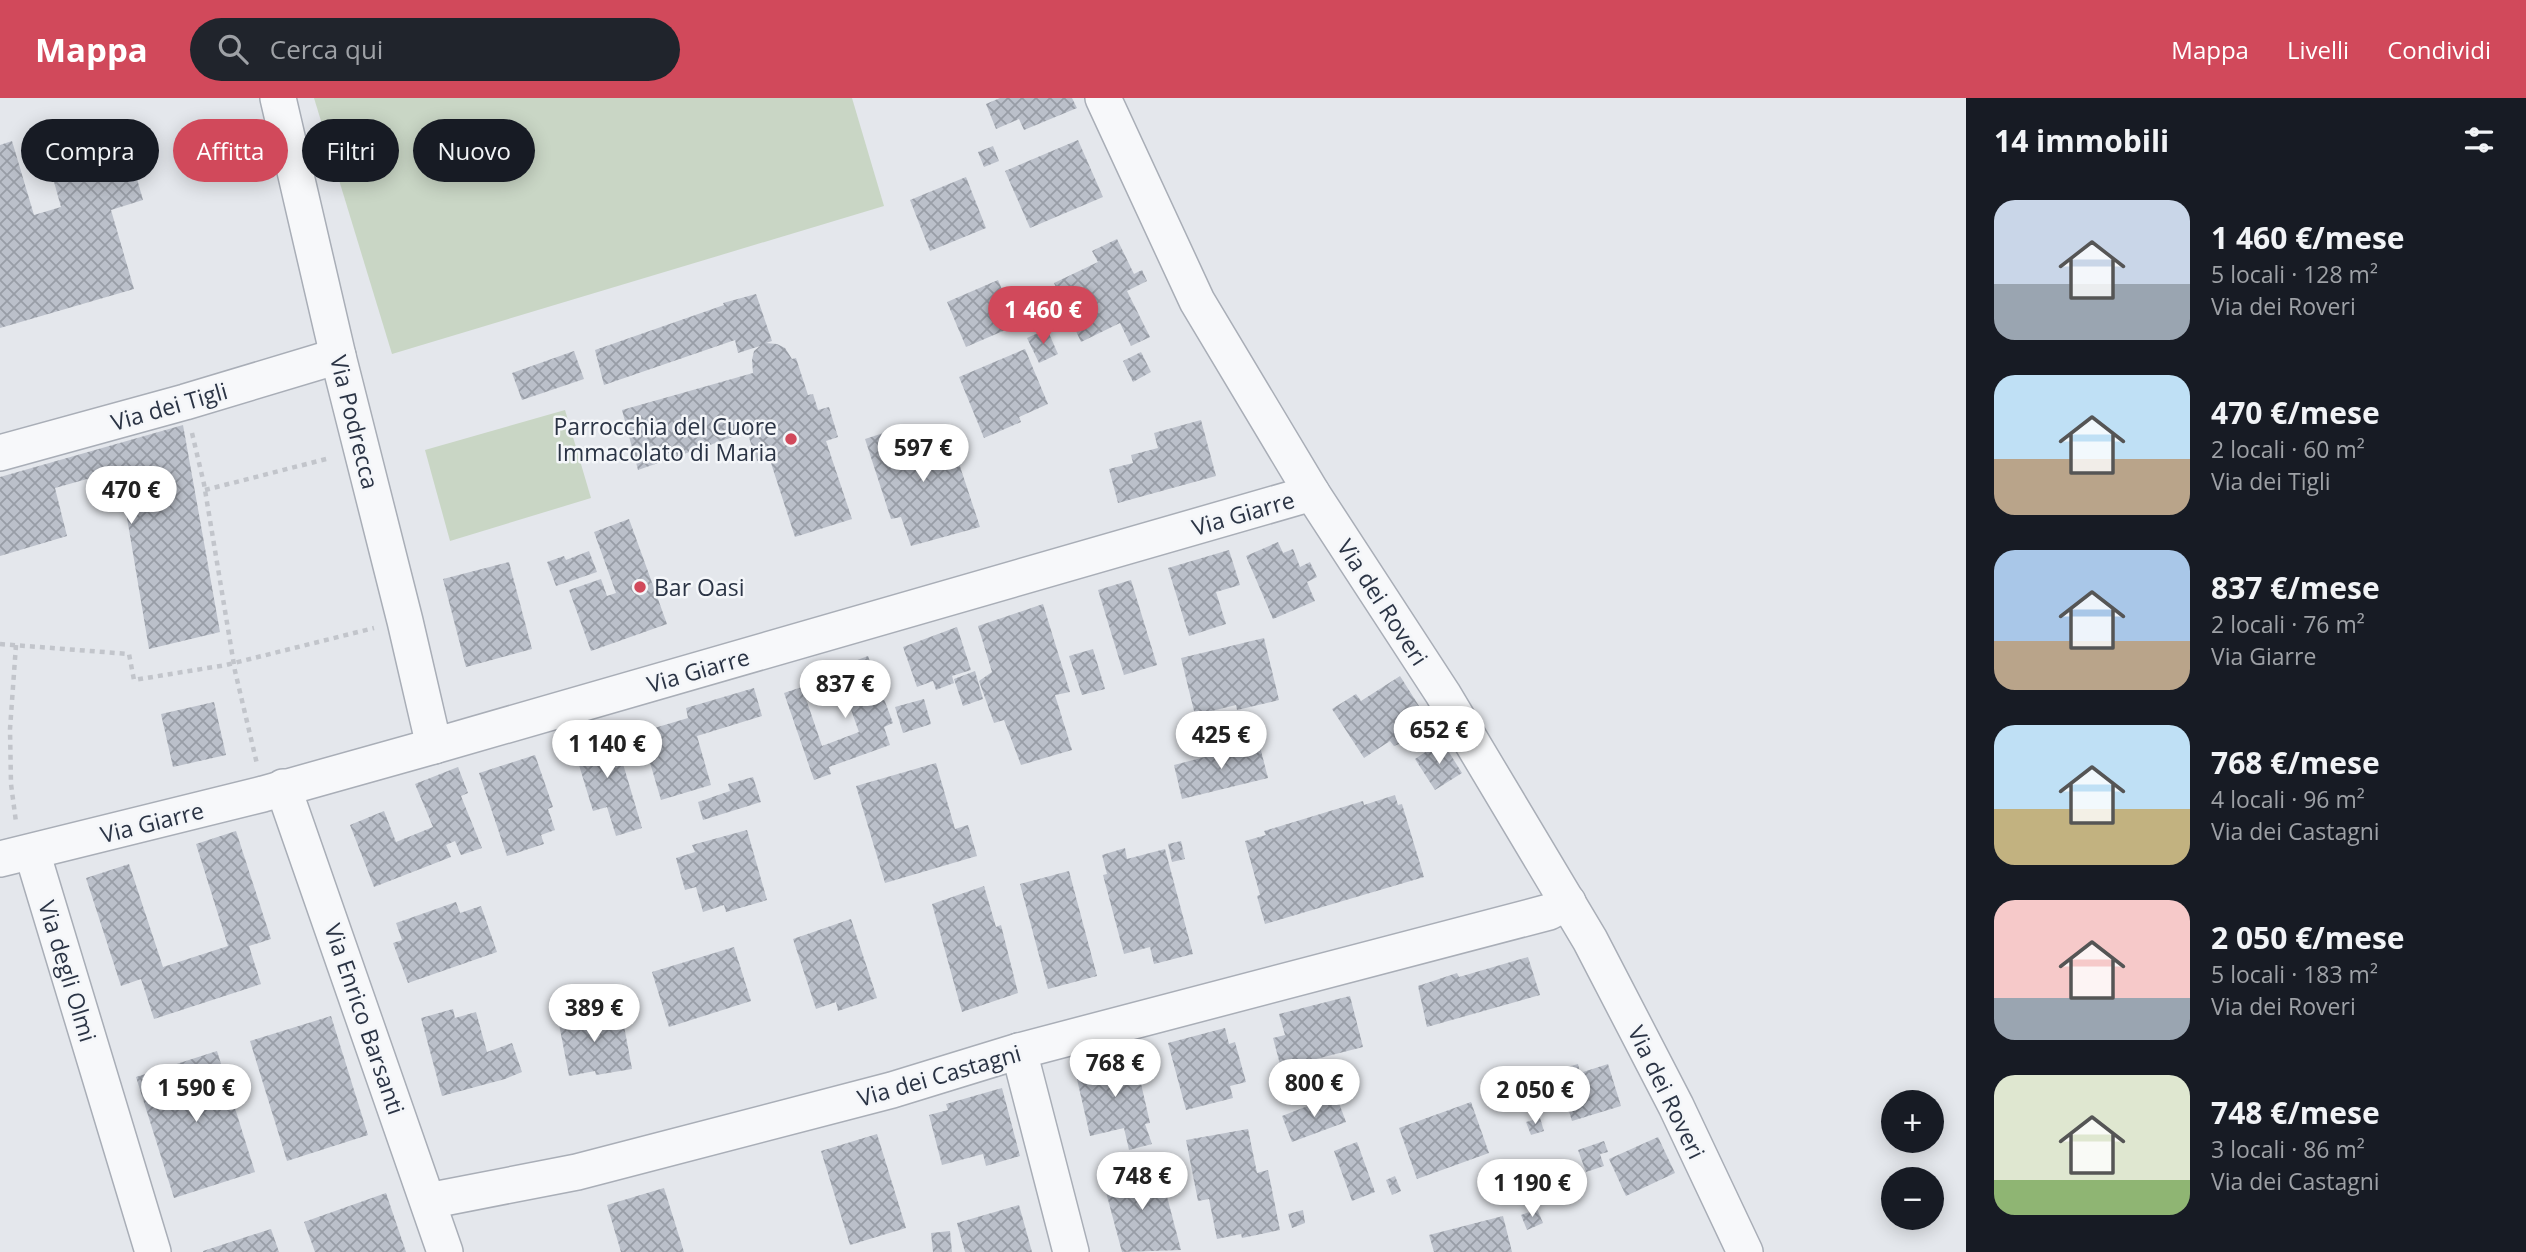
<!DOCTYPE html>
<html lang="it">
<meta charset="utf-8">
<style>
:root{--surface:#171b24;--page:#20242c;--text:#f1f3f6;--muted:#9ea1a6;--accent:#d1495b}
body{margin:0;font-family:"Open Sans",sans-serif;background:var(--page);color:var(--text);height:100vh;display:flex;flex-direction:column;font-size:26px;white-space:nowrap}
*{box-sizing:border-box;margin:0}
p{font-size:23px;color:var(--muted)}
.icon{flex:none;width:38px;height:38px;fill:none;stroke:currentColor;stroke-width:2;stroke-linecap:round;stroke-linejoin:round}
.map{position:relative;flex:1;overflow:hidden}
.side{display:flex;flex-direction:column;background:var(--surface);width:560px}
.side>*{flex:none}
.hud{position:absolute;left:21px;top:21px;width:665px;height:63px;display:flex;gap:14px}
.controls{position:absolute;left:1881px;top:992px;display:grid;gap:14px}
.controls a{display:grid;place-items:center;width:63px;height:63px;border-radius:50%;background:var(--surface);box-shadow:0 4px 18px #0003;font-size:35px}
.price{position:absolute;translate:-50% -60px;padding:0 16px;border-radius:24px;background:#fff;color:#222;font-size:23px;line-height:46px;filter:drop-shadow(0 2px 4px #0008)}
.price::after{content:'';position:absolute;left:50%;top:42px;width:21px;height:16px;margin-left:-10px;background:inherit;clip-path:polygon(0 0,100% 0,50% 100%)}
.price.current{background:var(--accent);color:#fff}
ul{padding:0;list-style:none}
li{display:flex;align-items:center;gap:21px;height:175px;padding:0 28px}
li span{display:grid;place-items:center;flex:none;width:196px;height:140px;border-radius:21px;color:#555}
li>.icon{margin-inline-start:auto}
span .icon{width:84px;height:84px;fill:#fffc;stroke-width:1}
li b{font-size:30px}
h2{display:flex;justify-content:space-between;align-items:center;height:84px;padding:0 28px;font-size:30px}
.chip{padding:0 24px;border-radius:32px;background:var(--surface);box-shadow:0 4px 18px #0003;font-size:24px;line-height:63px}
.chip.current{background:var(--accent);color:#fff}
header{display:flex;align-items:center;gap:42px;box-sizing:border-box;height:98px;padding:0 35px;background:var(--accent);color:#fff}
header strong{font-size:33px}
nav{display:flex;gap:38px;margin-inline-start:auto;font-size:24px}
.search{width:490px;height:63px;background:var(--page);display:flex;align-items:center;gap:18px;box-sizing:border-box;padding:0 24px;border-radius:38px;color:var(--muted);font-size:26px}
main{display:flex;flex:1;min-height:0}
.map>svg:first-child{display:block}
</style>
<header>
<strong>Mappa</strong>
<div class="search"><svg class="icon" aria-label="search" viewBox="0 0 24 24"><circle cx="10" cy="10" r="6"/><path d="M15 15l6 6"/></svg>Cerca qui</div>
<nav><a>Mappa</a><a>Livelli</a><a>Condividi</a></nav>
</header>
<main>
<div class="map">
<svg width="1966" height="1154" viewBox="0 0 1966 1154">
<defs>
<pattern id="building-cross-hatch" width="8" height="8" patternUnits="userSpaceOnUse" patternTransform="scale(1.75)"><rect width="8" height="8" fill="#bbc0ca"/><path d="M0 0l8 8M0 8l8-8" fill="none" stroke="#989da6"/></pattern>
</defs>
<rect width="100%" height="100%" fill="#e4e7ec"/>
<g fill="#c9d6c5">
<path d="M314,0H852L884,108L392,256Z"/>
<path d="M565,312L591,400L450,443L425,352Z"/>
</g>
<g fill="url(#building-cross-hatch)">
<path d="M1000,0H1072L1077,10L1024,32L1019,21L996,31L986,6Z"/>
<path d="M112,38L119,63L131,60L143,102L111,112L134,191L0,230V47L12,43L34,117L61,109L51,73L76,65L72,50Z"/>
<path d="M1078,42L1103,99L1030,130L1005,73Z"/>
<path d="M993,48L999,63L984,69L978,54Z"/>
<path d="M966,79L986,130L930,153L910,102Z"/>
<path d="M1117,141L1134,176L1142,172L1147,183L1127,193L1150,239L1131,248L1120,225L1081,244L1054,185L1098,164L1092,153Z"/>
<path d="M998,182L1017,227L966,249L947,204Z"/>
<path d="M756,196L772,243L766,245L777,246L785,250L792,261L796,260L808,297L813,296L818,312L829,309L838,339L826,343L852,421L795,439L769,359L757,363L747,334L638,372L622,312L753,275L752,262L754,253L760,248L738,255L735,242L604,287L595,252L724,207L723,205Z"/>
<path d="M1047,231L1058,256L1039,265L1027,240Z"/>
<path d="M1025,251L1048,306L1019,319L1021,324L984,340L959,279Z"/>
<path d="M574,253L584,281L522,302L512,275Z"/>
<path d="M1141,254L1151,274L1133,284L1123,263Z"/>
<path d="M1201,322L1216,378L1118,405L1109,371L1133,365L1131,357L1158,350L1154,335Z"/>
<path d="M911,326L917,342L948,332L980,429L911,448L901,419L891,421L865,341Z"/>
<path d="M183,327L220,534L149,551L119,372L55,390L67,438L0,458V379Z"/>
<path d="M629,421L667,526L591,553L569,492L601,481L607,498L616,495L594,434Z"/>
<path d="M1278,444L1283,455L1293,451L1300,469L1310,464L1317,479L1307,484L1315,503L1273,521L1246,458Z"/>
<path d="M1229,452L1240,487L1216,494L1226,526L1189,538L1168,470Z"/>
<path d="M589,453L597,474L556,488L547,464L564,458L566,462Z"/>
<path d="M509,464L532,551L466,569L443,481Z"/>
<path d="M1131,482L1157,567L1124,577L1098,492Z"/>
<path d="M1043,506L1070,594L1055,597L1072,652L1021,667L1004,622L994,625L979,583L992,574L978,528Z"/>
<path d="M957,529L971,572L952,578L954,585L936,592L933,583L917,589L903,549Z"/>
<path d="M1264,540L1279,602L1237,612L1236,607L1195,617L1181,560Z"/>
<path d="M1093,551L1105,591L1082,597L1069,558Z"/>
<path d="M868,558L893,625L884,629L890,647L829,669L831,676L814,682L784,595L802,589L822,648L859,634L836,570Z"/>
<path d="M975,573L983,601L963,608L954,581Z"/>
<path d="M1400,578L1433,630L1430,634L1394,648L1390,643L1364,660L1332,611L1356,596L1361,603Z"/>
<path d="M754,590L762,618L697,638L711,687L661,702L641,634L688,620L686,610Z"/>
<path d="M924,601L931,626L903,635L895,609Z"/>
<path d="M214,604L226,657L173,669L161,616Z"/>
<path d="M613,632L642,730L616,738L607,709L593,713L572,644Z"/>
<path d="M1442,643L1462,675L1435,692L1415,661Z"/>
<path d="M1259,645L1268,680L1182,701L1174,667Z"/>
<path d="M535,657L553,709L548,711L555,732L541,737L544,746L507,758L479,675Z"/>
<path d="M936,665L955,731L968,727L977,758L885,785L856,688Z"/>
<path d="M458,669L468,695L461,698L482,750L461,757L455,743L446,747L451,759L374,789L350,727L384,713L396,744L433,729L415,686Z"/>
<path d="M753,679L761,704L703,722L698,704L730,693L728,686Z"/>
<path d="M1395,697L1398,707L1402,706L1424,779L1265,826L1257,798L1260,797L1245,743L1266,737L1264,733L1363,703L1364,707Z"/>
<path d="M747,732L767,802L726,814L724,807L703,814L696,789L685,792L676,760L695,754L692,747Z"/>
<path d="M236,733L271,841L249,848L261,886L154,921L141,881L121,888L86,780L129,766L163,869L228,848L196,746Z"/>
<path d="M1181,743L1185,761L1172,764L1168,746Z"/>
<path d="M1125,750L1127,761L1165,751L1193,856L1154,866L1150,849L1124,856L1103,777L1107,776L1102,757Z"/>
<path d="M1069,773L1097,878L1048,891L1020,786Z"/>
<path d="M984,788L996,829L1001,827L1018,895L962,914L932,806Z"/>
<path d="M456,804L460,815L481,808L497,854L408,885L393,845L402,842L396,825Z"/>
<path d="M851,821L877,900L838,913L836,904L816,911L793,841Z"/>
<path d="M734,849L751,903L669,929L652,874Z"/>
<path d="M1528,859L1540,897L1427,929L1418,888L1457,875L1459,879Z"/>
<path d="M1350,898L1363,949L1281,970L1273,940L1285,937L1279,916Z"/>
<path d="M453,911L455,920L476,914L487,954L512,945L522,974L505,981L442,998L421,920Z"/>
<path d="M609,912L613,930L624,928L632,971L596,977L595,973L569,978L558,921Z"/>
<path d="M331,918L368,1037L287,1063L250,943Z"/>
<path d="M1225,930L1229,946L1235,944L1246,984L1230,988L1233,1000L1186,1012L1168,945Z"/>
<path d="M217,953L255,1074L174,1100L136,979Z"/>
<path d="M1134,955L1150,1025L1145,1026L1152,1046L1129,1052L1124,1030L1090,1038L1074,968Z"/>
<path d="M1578,966L1580,975L1608,966L1621,1008L1572,1023L1556,972Z"/>
<path d="M1002,990L1020,1058L986,1068L983,1056L942,1067L929,1017L948,1012L946,1006Z"/>
<path d="M1336,997L1346,1024L1292,1044L1282,1018Z"/>
<path d="M1471,1004L1489,1055L1417,1081L1399,1030Z"/>
<path d="M1540,1020L1544,1033L1531,1037L1526,1024Z"/>
<path d="M1248,1031L1257,1075L1268,1072L1280,1132L1242,1140L1241,1136L1217,1141L1209,1101L1198,1103L1186,1042Z"/>
<path d="M877,1036L906,1130L850,1147L821,1053Z"/>
<path d="M1658,1039L1675,1075L1626,1098L1609,1061Z"/>
<path d="M1604,1043L1608,1054L1600,1056L1604,1068L1586,1074L1578,1052Z"/>
<path d="M1357,1044L1375,1094L1352,1103L1334,1053Z"/>
<path d="M1159,1068L1181,1152L1122,1154L1103,1083Z"/>
<path d="M1395,1078L1401,1093L1392,1097L1386,1082Z"/>
<path d="M664,1090L684,1154H621L607,1107Z"/>
<path d="M386,1095L406,1154H315L304,1124Z"/>
<path d="M1019,1107L1032,1154H965L957,1125Z"/>
<path d="M1537,1111L1543,1125L1527,1132L1521,1117Z"/>
<path d="M1303,1112L1305,1125L1292,1130L1288,1116Z"/>
<path d="M1503,1118L1512,1154H1434L1429,1137Z"/>
<path d="M271,1131L279,1154H203V1153Z"/>
<path d="M950,1133L952,1154H933L931,1135Z"/>
</g>
<g fill="none" stroke-linecap="round" stroke-linejoin="round">
<g stroke="#a9aeb7" stroke-width="38">
<g id="minor">
<path d="M278,0L338,258L405,523L434,648"/>
<path d="M1103,0L1197,203L1312,395L1443,596L1590,842L1676,1008L1745,1154"/>
<path d="M0,355L185,304L338,258"/>
<path d="M283,689L445,1154"/>
<path d="M32,754L153,1154"/>
<path d="M0,761L263,696L434,648L1312,395"/>
<path d="M1019,953L1071,1154"/>
<path d="M428,1103L577,1074L892,992L1019,953L1549,814L1568,804"/>
</g>
</g>
<g stroke="#c2c5cb" stroke-width="4.5" stroke-dasharray="5 5" stroke-linecap="butt">
<path d="M192,335L204,386L235,573L257,666"/>
<path d="M205,392L330,360"/>
<path d="M0,546L129,556L134,582L226,567L374,530"/>
<path d="M16,547L10,631L11,686L16,724"/>
</g>
<use href="#minor" stroke="#f7f8fa" stroke-width="35"/>
</g>
<g fill="#d1495b" stroke="#f4f6f9" stroke-width="2.5">
<circle cx="791" cy="341" r="7"/>
<circle cx="640" cy="489" r="7"/>
</g>
<g text-anchor="middle" dominant-baseline="central" stroke-width="5" stroke-linejoin="round" paint-order="stroke">
<g font-size="23" fill="#2b3445" stroke="#f4f6f9">
<text transform="translate(169 308) rotate(-16)">Via dei Tigli</text>
<text transform="translate(355 324) rotate(76)">Via Podrecca</text>
<text transform="translate(1243 415) rotate(-16)">Via Giarre</text>
<text transform="translate(1383 504) rotate(57)">Via dei Roveri</text>
<text transform="translate(698 572) rotate(-16)">Via Giarre</text>
<text transform="translate(152 724) rotate(-14)">Via Giarre</text>
<text transform="translate(68 873) rotate(73)">Via degli Olmi</text>
<text transform="translate(365 921) rotate(71)">Via Enrico Barsanti</text>
<text transform="translate(939 977) rotate(-16)">Via dei Castagni</text>
<text transform="translate(1667 994) rotate(64)">Via dei Roveri</text>
</g>
<g font-size="23" fill="#2b3445" stroke="#f4f6f9" text-anchor="end">
<text x="777" y="328">Parrocchia del Cuore<tspan x="777" dy="26">Immacolato di Maria</tspan></text>
<text x="654" y="489" text-anchor="start">Bar Oasi</text>
</g>
</g>
</svg>
<div class="controls">
<a>+</a>
<a>−</a>
</div>
<b class="price current" style="left:1043px;top:248px">1 460 €</b>
<b class="price" style="left:923px;top:386px">597 €</b>
<b class="price" style="left:131px;top:428px">470 €</b>
<b class="price" style="left:845px;top:622px">837 €</b>
<b class="price" style="left:1439px;top:668px">652 €</b>
<b class="price" style="left:1221px;top:673px">425 €</b>
<b class="price" style="left:607px;top:682px">1 140 €</b>
<b class="price" style="left:594px;top:946px">389 €</b>
<b class="price" style="left:1115px;top:1001px">768 €</b>
<b class="price" style="left:1314px;top:1021px">800 €</b>
<b class="price" style="left:196px;top:1026px">1 590 €</b>
<b class="price" style="left:1535px;top:1028px">2 050 €</b>
<b class="price" style="left:1142px;top:1114px">748 €</b>
<b class="price" style="left:1532px;top:1121px">1 190 €</b>
<div class="hud">
<a class="chip">Compra</a>
<a class="chip current">Affitta</a>
<a class="chip">Filtri</a>
<a class="chip">Nuovo</a>
</div>
</div>
<section class="side">
<h2>14 immobili<svg class="icon" aria-label="filters" viewBox="0 0 24 24"><path d="M4 7h16M4 17h16"/><circle cx="9" cy="7" r="2"/><circle cx="15" cy="17" r="2"/></svg></h2>
<ul>
<li><span style="background:linear-gradient(#c9d6e8 60%,#9aa5b1 0)"><svg class="icon" aria-label="home" viewBox="0 0 24 24"><path d="M3 11l9-7 9 7M6 9v11h12V9"/></svg></span><div><b>1 460 €/mese</b><p>5 locali · 128 m²</p><p>Via dei Roveri</p></div></li>
<li><span style="background:linear-gradient(#bfe0f5 60%,#b9a48a 0)"><svg class="icon" aria-label="home" viewBox="0 0 24 24"><path d="M3 11l9-7 9 7M6 9v11h12V9"/></svg></span><div><b>470 €/mese</b><p>2 locali · 60 m²</p><p>Via dei Tigli</p></div></li>
<li><span style="background:linear-gradient(#a9c7e8 65%,#b9a48a 0)"><svg class="icon" aria-label="home" viewBox="0 0 24 24"><path d="M3 11l9-7 9 7M6 9v11h12V9"/></svg></span><div><b>837 €/mese</b><p>2 locali · 76 m²</p><p>Via Giarre</p></div></li>
<li><span style="background:linear-gradient(#bfe0f5 60%,#c2b280 0)"><svg class="icon" aria-label="home" viewBox="0 0 24 24"><path d="M3 11l9-7 9 7M6 9v11h12V9"/></svg></span><div><b>768 €/mese</b><p>4 locali · 96 m²</p><p>Via dei Castagni</p></div></li>
<li><span style="background:linear-gradient(#f6c9c9 70%,#9aa5b1 0)"><svg class="icon" aria-label="home" viewBox="0 0 24 24"><path d="M3 11l9-7 9 7M6 9v11h12V9"/></svg></span><div><b>2 050 €/mese</b><p>5 locali · 183 m²</p><p>Via dei Roveri</p></div></li>
<li><span style="background:linear-gradient(#dfe7d0 75%,#8fb573 0)"><svg class="icon" aria-label="home" viewBox="0 0 24 24"><path d="M3 11l9-7 9 7M6 9v11h12V9"/></svg></span><div><b>748 €/mese</b><p>3 locali · 86 m²</p><p>Via dei Castagni</p></div></li>
</ul>
</section>
</main>
